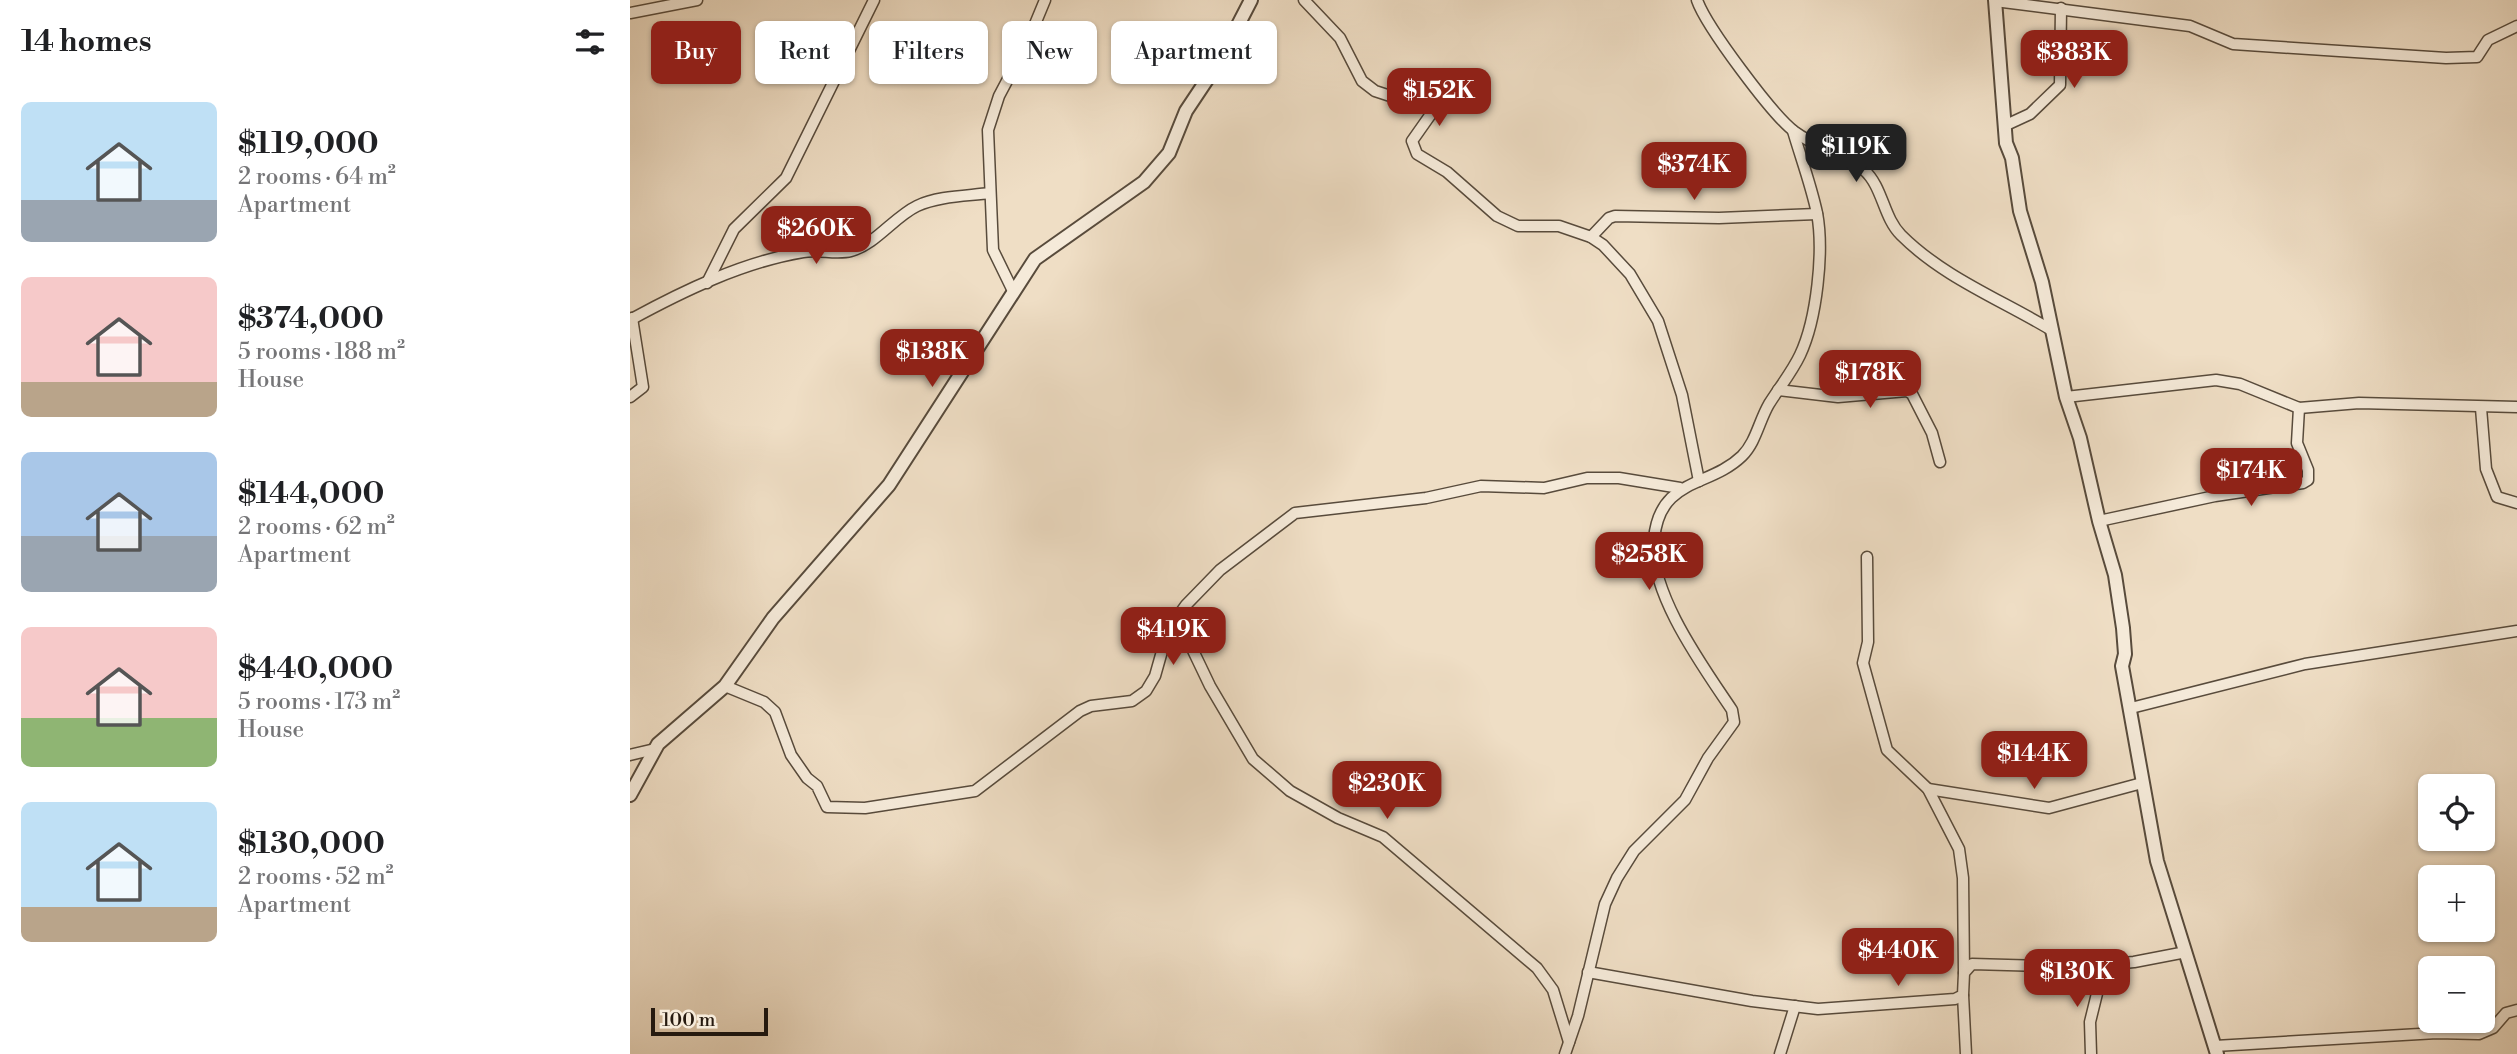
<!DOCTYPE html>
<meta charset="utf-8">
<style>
:root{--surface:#fff;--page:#f6f6f6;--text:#202124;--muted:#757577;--accent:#8f2418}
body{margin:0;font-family:"Libre Bodoni",serif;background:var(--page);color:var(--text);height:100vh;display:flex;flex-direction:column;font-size:26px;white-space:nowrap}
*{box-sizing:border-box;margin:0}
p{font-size:23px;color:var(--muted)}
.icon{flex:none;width:38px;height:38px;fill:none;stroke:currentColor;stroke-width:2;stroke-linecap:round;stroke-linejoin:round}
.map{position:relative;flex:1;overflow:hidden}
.drawer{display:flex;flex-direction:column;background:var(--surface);width:630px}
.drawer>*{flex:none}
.banner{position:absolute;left:21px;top:21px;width:665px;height:63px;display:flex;gap:14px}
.controls{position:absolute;left:1788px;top:774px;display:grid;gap:14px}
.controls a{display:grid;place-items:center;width:77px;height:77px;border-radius:10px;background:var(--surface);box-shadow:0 2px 5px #0004;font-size:35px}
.scale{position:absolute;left:21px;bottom:18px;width:117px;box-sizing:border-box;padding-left:7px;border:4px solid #261a0f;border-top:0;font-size:19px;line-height:24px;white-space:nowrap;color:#261a0f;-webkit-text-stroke:5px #f5ead9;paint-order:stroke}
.price{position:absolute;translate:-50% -60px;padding:0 16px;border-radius:14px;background:var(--accent);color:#fff;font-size:23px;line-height:46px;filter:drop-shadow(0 2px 4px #0008)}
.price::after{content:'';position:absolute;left:50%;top:42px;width:21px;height:16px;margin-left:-10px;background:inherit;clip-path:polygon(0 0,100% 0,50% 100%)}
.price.on{background:#222;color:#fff}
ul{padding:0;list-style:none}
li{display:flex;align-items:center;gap:21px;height:175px;padding:0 21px}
li span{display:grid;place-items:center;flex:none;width:196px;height:140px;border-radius:10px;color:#555}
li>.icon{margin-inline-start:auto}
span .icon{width:84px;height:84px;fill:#fffc;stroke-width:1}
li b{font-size:30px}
h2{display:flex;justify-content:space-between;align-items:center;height:84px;padding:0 21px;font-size:30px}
.chip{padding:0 24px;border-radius:10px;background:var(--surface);box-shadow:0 2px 5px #0004;font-size:24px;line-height:63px}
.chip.on{background:var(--accent);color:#fff}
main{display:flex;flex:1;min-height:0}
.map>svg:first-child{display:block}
</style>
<main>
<section class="drawer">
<h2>14 homes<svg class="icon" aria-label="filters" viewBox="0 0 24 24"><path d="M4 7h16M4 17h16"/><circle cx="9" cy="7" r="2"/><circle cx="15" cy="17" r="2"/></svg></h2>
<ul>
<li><span style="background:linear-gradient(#bfe0f5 70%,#9aa5b1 0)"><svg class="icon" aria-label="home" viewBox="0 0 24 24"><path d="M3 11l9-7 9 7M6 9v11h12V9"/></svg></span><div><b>$119,000</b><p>2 rooms · 64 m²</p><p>Apartment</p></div></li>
<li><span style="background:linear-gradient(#f6c9c9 75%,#b9a48a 0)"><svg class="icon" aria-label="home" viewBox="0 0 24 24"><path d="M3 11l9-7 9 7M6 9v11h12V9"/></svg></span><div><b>$374,000</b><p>5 rooms · 188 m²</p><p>House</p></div></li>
<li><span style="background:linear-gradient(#a9c7e8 60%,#9aa5b1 0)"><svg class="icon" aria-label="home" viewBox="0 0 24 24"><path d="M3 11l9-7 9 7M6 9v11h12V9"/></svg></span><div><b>$144,000</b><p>2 rooms · 62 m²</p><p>Apartment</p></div></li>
<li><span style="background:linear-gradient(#f6c9c9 65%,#8fb573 0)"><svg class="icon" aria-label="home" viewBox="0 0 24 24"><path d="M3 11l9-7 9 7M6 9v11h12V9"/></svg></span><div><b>$440,000</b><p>5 rooms · 173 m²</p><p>House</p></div></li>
<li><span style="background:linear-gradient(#bfe0f5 75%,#b9a48a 0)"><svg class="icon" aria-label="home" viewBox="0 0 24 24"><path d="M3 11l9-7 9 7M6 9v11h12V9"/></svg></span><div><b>$130,000</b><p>2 rooms · 52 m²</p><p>Apartment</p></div></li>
</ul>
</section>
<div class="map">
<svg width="1887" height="1054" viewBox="0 0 1887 1054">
<rect width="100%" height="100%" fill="#efdec5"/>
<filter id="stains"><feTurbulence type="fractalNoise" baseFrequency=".00286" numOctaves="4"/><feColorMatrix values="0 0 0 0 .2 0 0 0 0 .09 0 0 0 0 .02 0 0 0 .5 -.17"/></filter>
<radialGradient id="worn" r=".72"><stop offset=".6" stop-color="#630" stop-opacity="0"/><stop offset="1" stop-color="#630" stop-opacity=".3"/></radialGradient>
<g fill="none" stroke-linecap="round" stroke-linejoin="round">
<g stroke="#584b3c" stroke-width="13">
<g id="minor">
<path d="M674,0L710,38L732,81L745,91L800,109L801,114L782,141L787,154L817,172L867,216L888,226H929L961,237L973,245L1000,274L1028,321L1052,395L1069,481"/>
<path d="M1067,0C1076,26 1143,116 1165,132C1186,148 1215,153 1234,170C1253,187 1253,217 1271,235C1314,278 1372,300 1423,331"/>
<path d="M1365,1L1560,26L1603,44L1816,58L1847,57L1858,40L1887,26"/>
<path d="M0,13L67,0"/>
<path d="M1374,126L1400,114L1430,85L1431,8"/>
<path d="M961,237L979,218L985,216L1089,218L1187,214"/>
<path d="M77,283L104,229L156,178L244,0"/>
<path d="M383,291L363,250L358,130L369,96L398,41L415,0"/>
<path d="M0,320C53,291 113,262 173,252C189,249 206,255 221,251C246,244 264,217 287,206C308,196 337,196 360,193"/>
<path d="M1148,390L1208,397L1277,391L1282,394L1302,433L1310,462"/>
<path d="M0,397L13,387L2,318"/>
<path d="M1436,397L1586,380L1610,384L1669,408L1729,403L1887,407"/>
<path d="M1851,408L1856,469L1867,497L1887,503"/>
<path d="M1469,521L1585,496L1673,483L1678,480V470L1667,443L1669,408"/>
<path d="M1237,557L1238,642L1233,663L1257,750L1298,789L1329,849L1333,878L1334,973"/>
<path d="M547,617L580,686L623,759L660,791L708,818L753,837L907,968L923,990L939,1042"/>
<path d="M95,686L134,702L145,712L161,755L177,778L187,786L197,807L235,808L345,791L450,711L461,706L502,701L516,691L525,676L538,630L556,605L590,570L665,513L796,498L851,486L914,488L957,478H989L1050,488"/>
<path d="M1501,708L1675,664L1887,631"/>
<path d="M0,755L25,749"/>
<path d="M1298,789L1419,808L1512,783"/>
<path d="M958,972L1122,1001L1188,1009L1325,999L1333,995L1334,973L1342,964L1448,967L1504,962L1556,952"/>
<path d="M1333,995L1336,1054"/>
<path d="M1585,1046L1807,1033L1849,1034L1863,1028L1876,1013L1887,1010"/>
<path d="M935,1054L948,1016L975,904L987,878L1004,851L1055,800L1078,758L1104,722L1102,710C1074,668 1018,592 1024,539C1030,477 1079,488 1112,456C1126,442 1129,421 1139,404C1149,388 1162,372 1170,355C1187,319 1194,251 1187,213C1181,185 1171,158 1163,131"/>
<path d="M1150,1054L1165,1006"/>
<path d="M1461,1054L1460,1022L1474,965"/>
</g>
</g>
<g stroke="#584b3c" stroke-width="16">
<g id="tertiary">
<path d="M1365,0L1376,143L1382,158L1390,211L1412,282L1436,397L1450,438L1469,521L1485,575L1493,628L1495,654L1492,666L1527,861L1587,1054"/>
<path d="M0,795L28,744L95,686L143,618L259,485L405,259L514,182L539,153L556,111L590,60L621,0"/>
</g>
</g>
<use href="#minor" stroke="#f5ead9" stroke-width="10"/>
<use href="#tertiary" stroke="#f5ead9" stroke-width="12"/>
</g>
<rect width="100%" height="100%" filter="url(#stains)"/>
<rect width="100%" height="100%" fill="url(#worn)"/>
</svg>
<div class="controls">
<a><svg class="icon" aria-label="locate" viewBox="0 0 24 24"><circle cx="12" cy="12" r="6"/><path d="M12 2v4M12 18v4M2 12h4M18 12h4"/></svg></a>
<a>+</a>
<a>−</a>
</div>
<div class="scale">100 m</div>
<b class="price" style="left:1444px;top:90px">$383K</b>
<b class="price" style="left:809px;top:128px">$152K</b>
<b class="price on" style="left:1226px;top:184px">$119K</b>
<b class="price" style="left:1064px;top:202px">$374K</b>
<b class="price" style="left:186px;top:266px">$260K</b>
<b class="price" style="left:302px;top:389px">$138K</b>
<b class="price" style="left:1240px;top:410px">$178K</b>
<b class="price" style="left:1621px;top:508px">$174K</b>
<b class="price" style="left:1019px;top:592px">$258K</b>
<b class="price" style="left:543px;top:667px">$419K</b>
<b class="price" style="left:1404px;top:791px">$144K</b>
<b class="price" style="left:757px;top:821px">$230K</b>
<b class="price" style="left:1268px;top:988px">$440K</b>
<b class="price" style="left:1447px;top:1009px">$130K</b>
<div class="banner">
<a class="chip on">Buy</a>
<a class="chip">Rent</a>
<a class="chip">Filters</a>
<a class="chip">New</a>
<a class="chip">Apartment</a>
</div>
</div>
</main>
